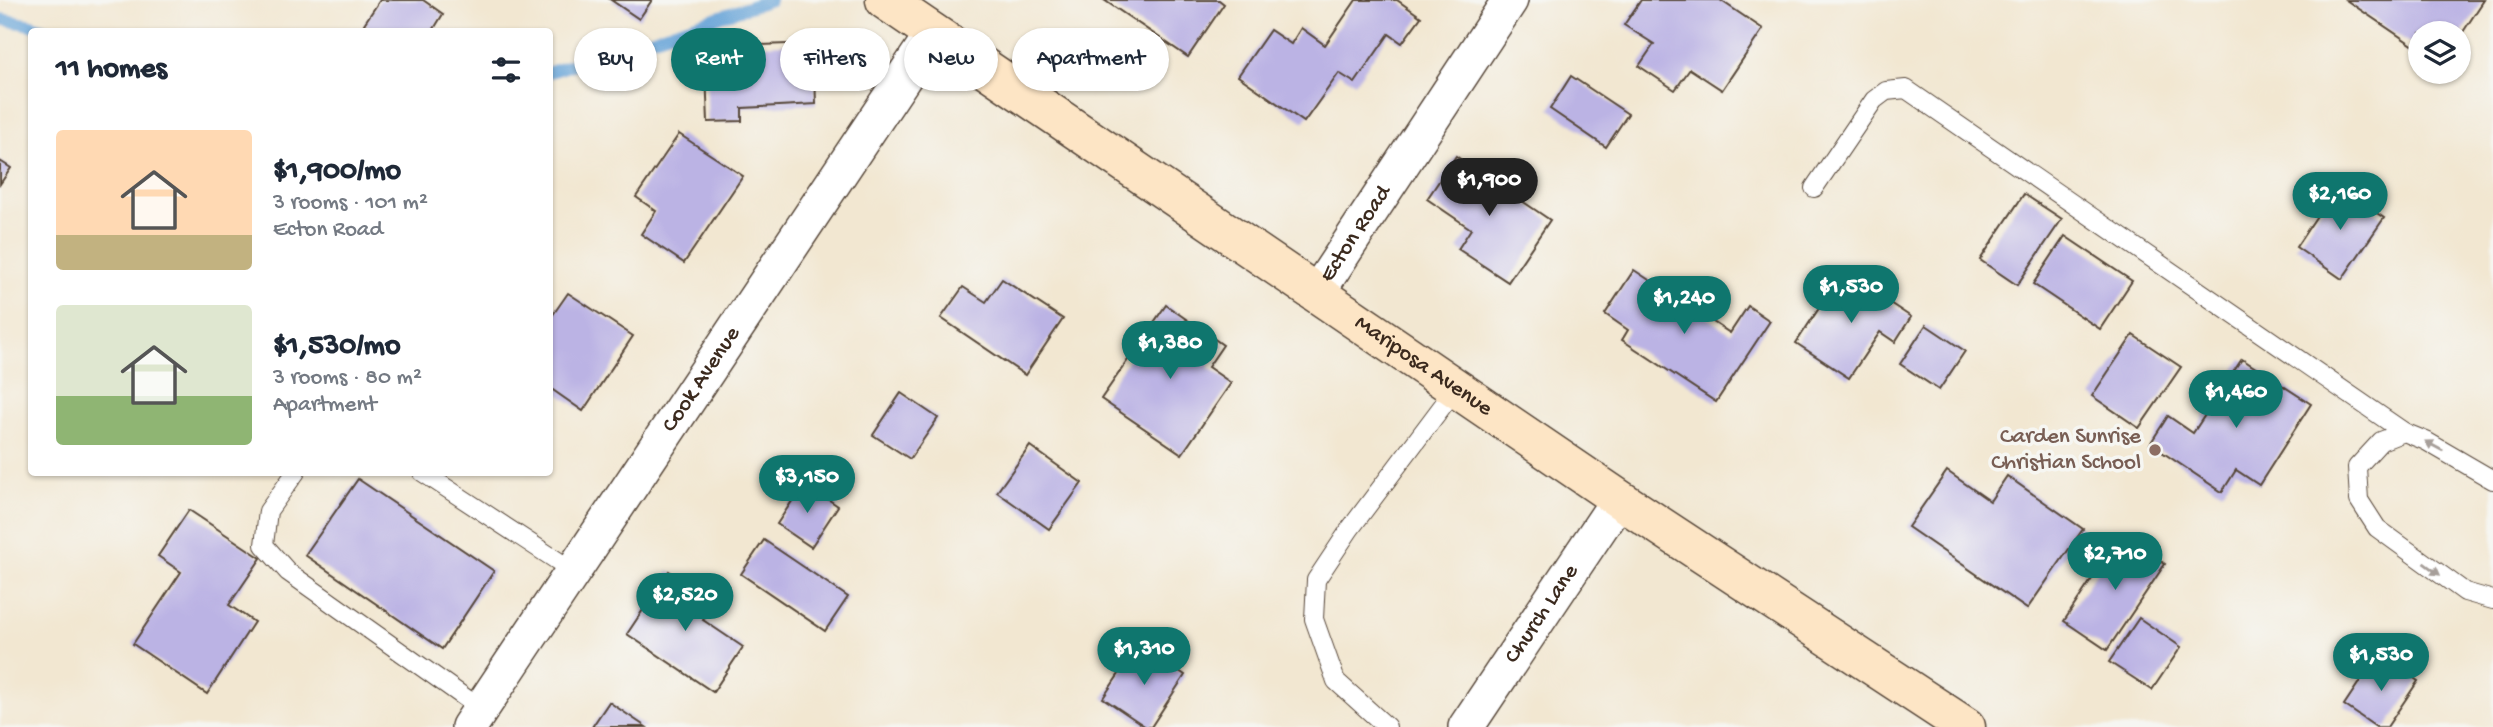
<!DOCTYPE html>
<meta charset="utf-8">
<style>
:root{--surface:#fff;--page:#f2f2f3;--text:#1f2937;--muted:#747a83;--accent:#0f766e}
body{margin:0;font-family:"Gochi Hand",sans-serif;background:var(--page);color:var(--text);height:100vh;display:flex;flex-direction:column;font-size:26px;white-space:nowrap}
*{box-sizing:border-box;margin:0}
p{font-size:23px;color:var(--muted)}
.icon{flex:none;width:38px;height:38px;fill:none;stroke:currentColor;stroke-width:2;stroke-linecap:round;stroke-linejoin:round}
.map{position:relative;flex:1;overflow:hidden}
.side{position:absolute;left:28px;top:28px;width:525px;height:448px;display:flex;flex-direction:column;background:var(--surface);border-radius:7px;box-shadow:0 2px 5px #0004}
.side>*{flex:none}
.banner{position:absolute;left:574px;top:28px;width:665px;height:63px;display:flex;gap:14px}
.fabs{position:absolute;left:2408px;top:21px;display:grid;gap:14px}
.fabs a{display:grid;place-items:center;width:63px;height:63px;border-radius:50%;background:var(--surface);box-shadow:0 2px 5px #0004;font-size:35px}
.price{position:absolute;translate:-50% -60px;padding:0 16px;border-radius:24px;background:var(--accent);color:#fff;font-size:23px;line-height:46px;filter:drop-shadow(0 2px 4px #0008)}
.price::after{content:'';position:absolute;left:50%;top:42px;width:21px;height:16px;margin-left:-10px;background:inherit;clip-path:polygon(0 0,100% 0,50% 100%)}
.price.on{background:#222;color:#fff}
ul{padding:0;list-style:none}
li{display:flex;align-items:center;gap:21px;height:175px;padding:0 28px}
li span{display:grid;place-items:center;flex:none;width:196px;height:140px;border-radius:7px;color:#555}
li>.icon{margin-inline-start:auto}
span .icon{width:84px;height:84px;fill:#fffc;stroke-width:1}
li b{font-size:30px}
h2{display:flex;justify-content:space-between;align-items:center;height:84px;padding:0 28px;font-size:30px}
.tag{padding:0 24px;border-radius:32px;background:var(--surface);box-shadow:0 2px 5px #0004;font-size:24px;line-height:63px}
.tag.on{background:var(--accent);color:#fff}
.map>svg:first-child{display:block}
</style>
<div class="map">
<svg width="2493" height="727" viewBox="0 0 2493 727">
<rect width="100%" height="100%" fill="#f6f6f2"/>
<filter id="ink" filterUnits="userSpaceOnUse"><feTurbulence type="fractalNoise" baseFrequency=".0143" numOctaves="2"/><feDisplacementMap in="SourceGraphic" scale="14" xChannelSelector="R" yChannelSelector="G"/><feConvolveMatrix kernelMatrix="1 2 1 2 8 2 1 2 1" color-interpolation-filters="sRGB"/></filter>
<filter id="wash" filterUnits="userSpaceOnUse"><feTurbulence type="fractalNoise" baseFrequency=".00686" numOctaves="4" result="noise"/><feDisplacementMap in="SourceGraphic" scale="28" xChannelSelector="R" yChannelSelector="G"/><feGaussianBlur stdDeviation="1.57" result="paint"/><feColorMatrix in="noise" values="0 0 0 0 0 0 0 0 0 0 0 0 0 0 0 0 0 1.4 0 .05"/><feComposite in="paint" operator="in"/></filter>
<g filter="url(#wash)">
<rect width="100%" height="100%" fill="#f2e7d1"/>
<g fill="none" stroke-linecap="round" stroke-linejoin="round">
<g stroke="#68a4d8" stroke-width="12">
<path d="M0,19L31,25L51,32"/>
<path d="M550,72L770,0"/>
</g>
</g>
<g id="blocks">
<g fill="#bbb3e4">
<path d="M380,0H423L443,14L432,32H376L364,24Z"/>
<path d="M611,0H652L639,19Z"/>
<path d="M1104,0H1219L1224,4L1188,57Z"/>
<path d="M1356,0H1397L1421,17L1402,43L1389,34L1355,83L1339,73L1304,122L1238,76L1270,30L1291,44L1301,28L1325,45Z"/>
<path d="M1641,0H1720L1763,29L1722,90L1690,69L1675,90L1639,66L1654,44L1624,25Z"/>
<path d="M2346,0H2484L2459,38V33H2420V50Z"/>
<path d="M814,43L816,104L742,108V121L708,122L705,47Z"/>
<path d="M1571,76L1628,114L1606,147L1550,109Z"/>
<path d="M679,134L743,176L684,263L641,234L656,211L636,197Z"/>
<path d="M1456,156L1550,220L1508,282L1458,249L1471,229L1427,199Z"/>
<path d="M0,161L11,168L0,184Z"/>
<path d="M2337,186L2384,218L2342,279L2296,247Z"/>
<path d="M2024,194L2062,219L2017,285L1980,260Z"/>
<path d="M2065,236L2132,281L2100,329L2033,284Z"/>
<path d="M1634,270L1730,333L1748,306L1770,321L1716,402L1622,340L1628,330L1605,314Z"/>
<path d="M1843,272L1911,317L1895,342L1880,332L1849,378L1796,343Z"/>
<path d="M1002,279L1063,319L1025,375L941,318L963,287L986,302Z"/>
<path d="M568,293L633,336L583,411L550,388V319Z"/>
<path d="M1166,305L1223,345L1208,367L1231,383L1182,454L1101,399Z"/>
<path d="M1926,325L1965,351L1939,390L1900,364Z"/>
<path d="M2133,335L2181,367L2139,428L2092,396Z"/>
<path d="M2242,359L2311,404L2259,485L2236,470L2222,492L2150,444L2168,416L2193,433Z"/>
<path d="M901,393L938,418L910,459L873,435Z"/>
<path d="M1030,446L1082,483L1049,529L997,492Z"/>
<path d="M1947,471L1990,501L2007,476L2083,529L2027,609L1908,527Z"/>
<path d="M358,479L494,571L442,649L305,555Z"/>
<path d="M804,483L838,506L811,547L777,524Z"/>
<path d="M189,510L261,558L229,605L254,622L207,694L133,644L181,572L158,556Z"/>
<path d="M2122,534L2165,564L2107,650L2064,621Z"/>
<path d="M764,540L848,597L825,631L741,574Z"/>
<path d="M669,571L715,602L703,620L743,647L713,692L627,634Z"/>
<path d="M2139,618L2181,647L2152,690L2109,662Z"/>
<path d="M1139,644L1185,675L1151,727H1146L1103,698Z"/>
<path d="M2378,654L2418,681L2387,727H2376L2344,705Z"/>
<path d="M609,702L646,727H592Z"/>
</g>
</g>
</g>
<g filter="url(#ink)">
<use href="#blocks" fill-opacity="0" stroke="#564639" stroke-width="2"/>
<g fill="none" stroke-linecap="round" stroke-linejoin="round">
<g stroke="#564639" stroke-width="20">
<g id="lane">
<path d="M1814,188L1874,100L1886,91L1906,89L2404,432"/>
<path d="M296,472L268,511L264,545L288,572L481,709"/>
<path d="M422,472L573,571"/>
<path d="M2493,480L2426,441L2404,432L2381,441L2357,467L2359,500L2377,528L2465,592L2493,600"/>
<path d="M1387,727L1336,681L1314,619L1316,580L1350,529L1456,388"/>
</g>
</g>
<g stroke="#564639" stroke-width="38">
<g id="street">
<path id="s1" d="M1316,294L1510,0"/>
<path id="s2" d="M469,727L934,32"/>
<path id="s3" d="M1466,727L1619,499"/>
</g>
</g>
<g stroke="#564639" stroke-width="41">
<g id="secondary">
<path id="s4" d="M885,0L1619,499L1966,727"/>
</g>
</g>
<use href="#lane" stroke="#fff" stroke-width="18"/>
<use href="#street" stroke="#fff" stroke-width="35"/>
<use href="#secondary" stroke="#fde5c5" stroke-width="38"/>
</g>
<defs><path id="oneway-solid" d="M-6-.8H1V-3.2L6.5 0L1 3.2V.8H-6Z" transform="scale(1.75)"/></defs>
<g fill="#a79f9a">
<use href="#oneway-solid" transform="translate(2434 446) rotate(-151)"/>
<use href="#oneway-solid" transform="translate(2432 569) rotate(36)"/>
</g>
</g>
<circle fill="#8d6e63" stroke="#f6f6f2" stroke-width="2.5" cx="2155" cy="450" r="7"/>
<g text-anchor="middle" dominant-baseline="central" stroke-width="7" stroke-linejoin="round" paint-order="stroke">
<g font-size="23" fill="#3b2a1e" stroke="#f6f6f2">
<text stroke="none"><textPath href="#s1" startOffset="72">Ecton Road</textPath></text>
<text stroke="none"><textPath href="#s4" startOffset="651">Mariposa Avenue</textPath></text>
<text stroke="none"><textPath href="#s2" startOffset="418">Cook Avenue</textPath></text>
<text stroke="none"><textPath href="#s3" startOffset="136">Church Lane</textPath></text>
</g>
<g font-size="23" fill="#785e54" stroke="#f6f6f2" text-anchor="end">
<text x="2141" y="437">Carden Sunrise<tspan x="2141" dy="26">Christian School</tspan></text>
</g>
</g>
</svg>
<div class="fabs">
<a><svg class="icon" aria-label="layers" viewBox="0 0 24 24"><path d="M12 4l9 5-9 5-9-5zM3 14l9 5 9-5"/></svg></a>
</div>
<b class="price on" style="left:1489px;top:218px">$1,900</b>
<b class="price" style="left:2340px;top:232px">$2,160</b>
<b class="price" style="left:1851px;top:325px">$1,530</b>
<b class="price" style="left:1684px;top:336px">$1,240</b>
<b class="price" style="left:1170px;top:381px">$1,380</b>
<b class="price" style="left:2236px;top:430px">$1,460</b>
<b class="price" style="left:807px;top:515px">$3,150</b>
<b class="price" style="left:2115px;top:592px">$2,710</b>
<b class="price" style="left:685px;top:633px">$2,520</b>
<b class="price" style="left:1144px;top:687px">$1,310</b>
<b class="price" style="left:2381px;top:693px">$1,530</b>
<div class="banner">
<a class="tag">Buy</a>
<a class="tag on">Rent</a>
<a class="tag">Filters</a>
<a class="tag">New</a>
<a class="tag">Apartment</a>
</div>
<section class="side">
<h2>11 homes<svg class="icon" aria-label="filters" viewBox="0 0 24 24"><path d="M4 7h16M4 17h16"/><circle cx="9" cy="7" r="2"/><circle cx="15" cy="17" r="2"/></svg></h2>
<ul>
<li><span style="background:linear-gradient(#ffd9b3 75%,#c2b280 0)"><svg class="icon" aria-label="home" viewBox="0 0 24 24"><path d="M3 11l9-7 9 7M6 9v11h12V9"/></svg></span><div><b>$1,900/mo</b><p>3 rooms · 101 m²</p><p>Ecton Road</p></div></li>
<li><span style="background:linear-gradient(#dfe7d0 65%,#8fb573 0)"><svg class="icon" aria-label="home" viewBox="0 0 24 24"><path d="M3 11l9-7 9 7M6 9v11h12V9"/></svg></span><div><b>$1,530/mo</b><p>3 rooms · 80 m²</p><p>Apartment</p></div></li>
</ul>
</section>
</div>
